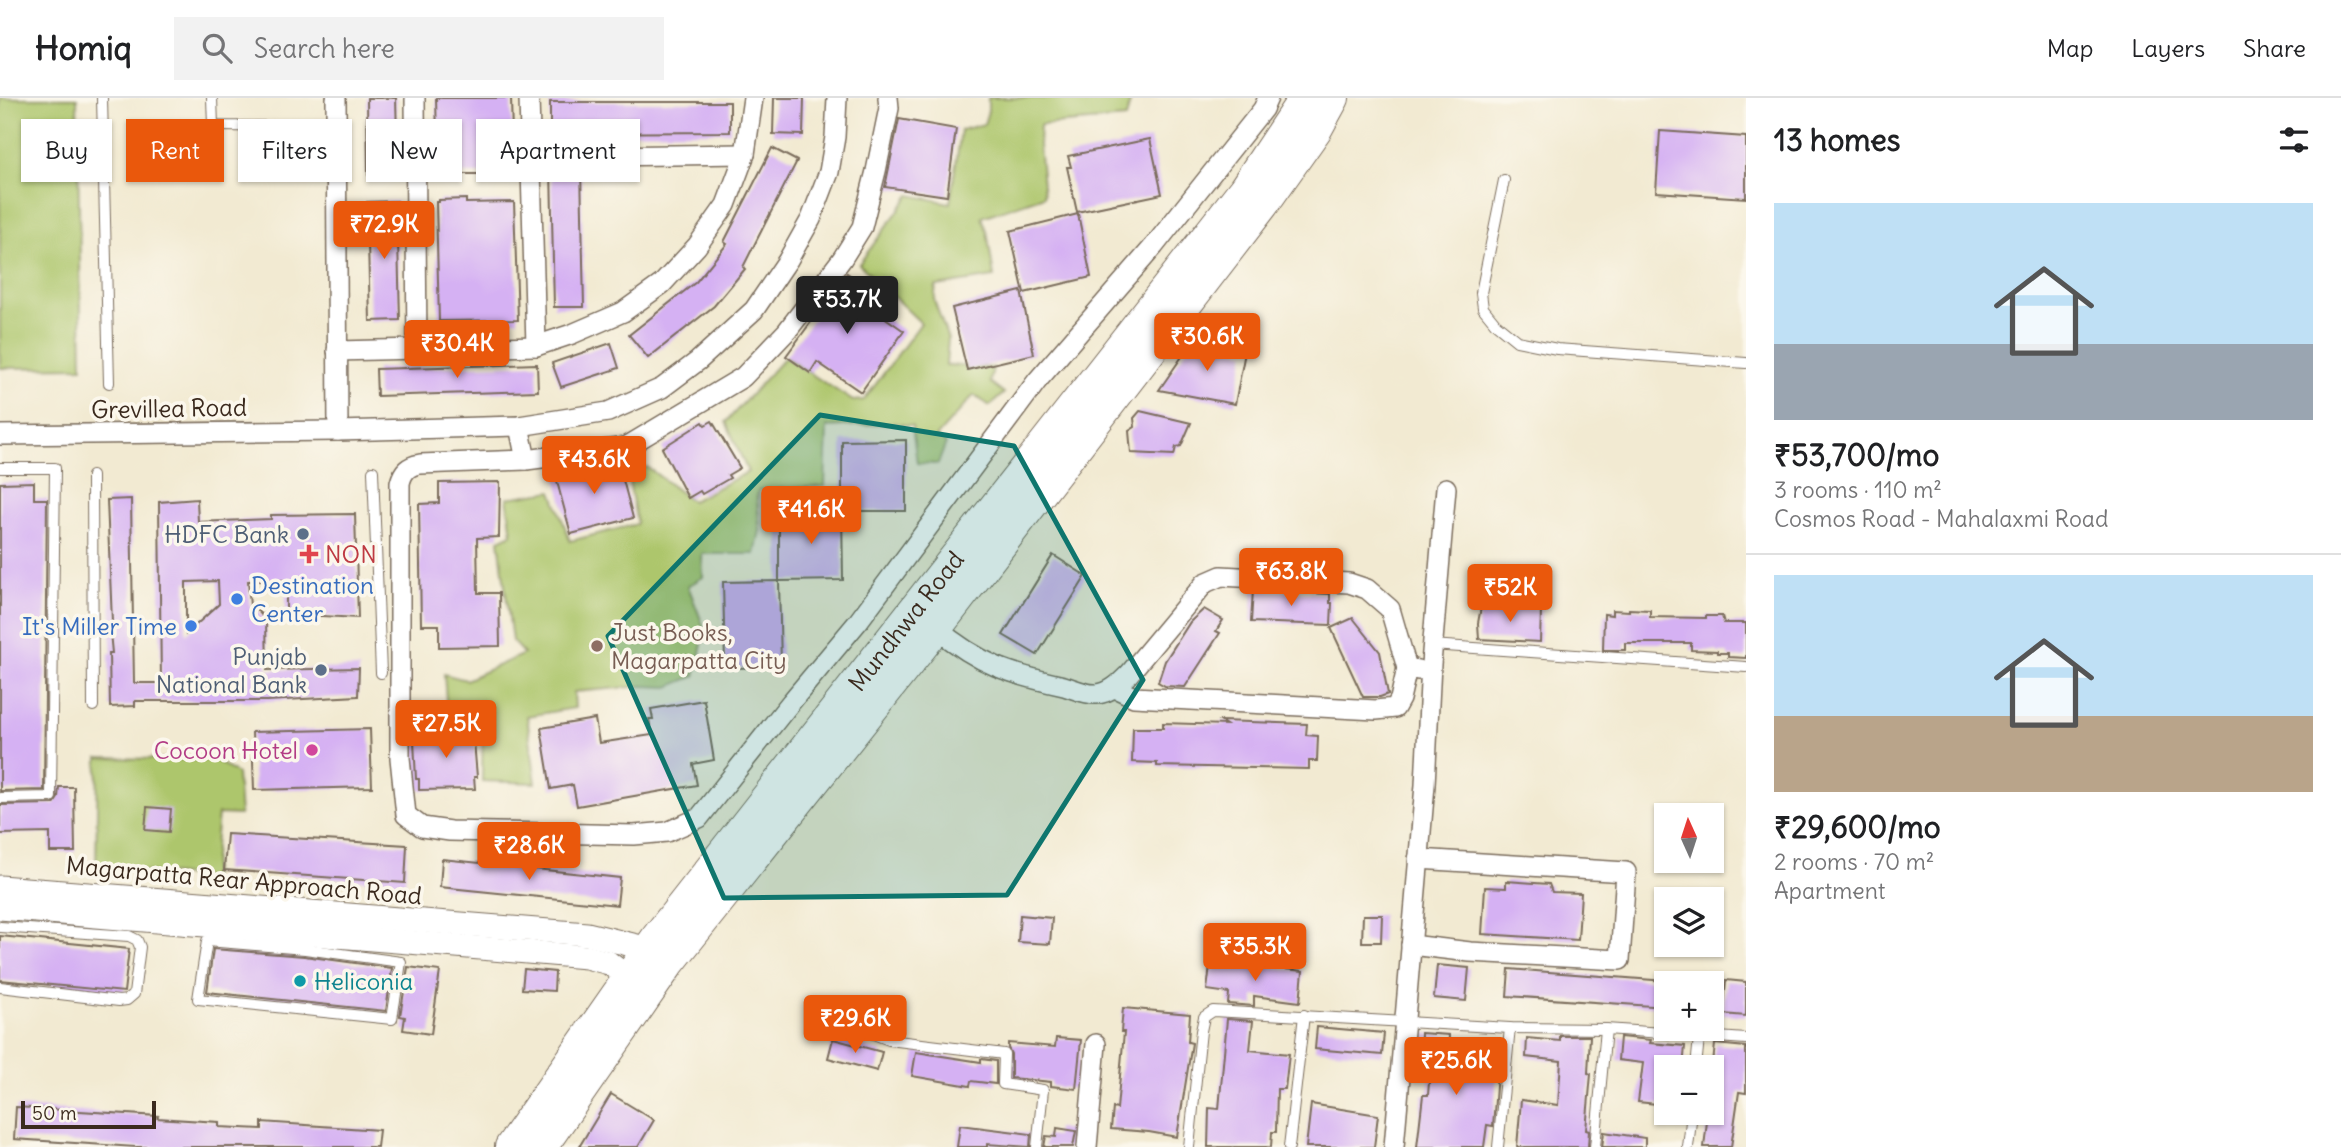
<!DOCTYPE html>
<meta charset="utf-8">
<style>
:root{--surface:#fff;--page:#f2f2f2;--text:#202124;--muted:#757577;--line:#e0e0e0;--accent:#ea580c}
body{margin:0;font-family:Delius,sans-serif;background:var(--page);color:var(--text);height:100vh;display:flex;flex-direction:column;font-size:26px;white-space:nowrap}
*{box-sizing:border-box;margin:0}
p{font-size:23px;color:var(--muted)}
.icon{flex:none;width:38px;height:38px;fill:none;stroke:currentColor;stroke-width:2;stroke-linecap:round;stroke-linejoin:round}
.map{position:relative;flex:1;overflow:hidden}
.details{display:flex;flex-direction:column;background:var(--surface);width:595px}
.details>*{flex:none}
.hud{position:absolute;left:21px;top:21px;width:665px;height:63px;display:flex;gap:14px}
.needle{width:46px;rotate:357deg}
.buttons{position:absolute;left:1654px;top:705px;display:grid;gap:14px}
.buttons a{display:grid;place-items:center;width:70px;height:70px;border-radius:0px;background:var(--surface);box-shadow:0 2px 5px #0004;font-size:35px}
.scale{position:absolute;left:21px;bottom:18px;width:135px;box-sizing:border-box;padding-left:7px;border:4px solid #3b2a1e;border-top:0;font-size:19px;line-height:24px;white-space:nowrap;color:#3b2a1e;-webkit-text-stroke:5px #fbf7ec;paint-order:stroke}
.price{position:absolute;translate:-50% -60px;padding:0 16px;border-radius:7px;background:var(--accent);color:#fff;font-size:23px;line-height:46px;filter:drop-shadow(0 2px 4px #0008)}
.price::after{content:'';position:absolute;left:50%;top:42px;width:21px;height:16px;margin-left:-10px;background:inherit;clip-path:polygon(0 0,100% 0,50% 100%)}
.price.on{background:#222;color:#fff}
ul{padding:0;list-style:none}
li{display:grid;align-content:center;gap:14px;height:371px;padding:0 28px}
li+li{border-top:2px solid var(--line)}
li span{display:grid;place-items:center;height:217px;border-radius:0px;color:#555}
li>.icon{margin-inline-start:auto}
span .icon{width:126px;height:126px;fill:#fffc;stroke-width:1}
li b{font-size:30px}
h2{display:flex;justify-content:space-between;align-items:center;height:84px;padding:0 28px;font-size:30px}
.pill{padding:0 24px;border-radius:0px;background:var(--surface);box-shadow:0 2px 5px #0004;font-size:24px;line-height:63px}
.pill.on{background:var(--accent);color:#fff}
header{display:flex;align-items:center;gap:42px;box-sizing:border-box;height:98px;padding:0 35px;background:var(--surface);border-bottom:2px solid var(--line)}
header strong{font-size:33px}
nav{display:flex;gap:38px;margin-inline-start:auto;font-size:24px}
.search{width:490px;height:63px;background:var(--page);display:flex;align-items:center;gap:18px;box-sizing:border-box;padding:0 24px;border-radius:0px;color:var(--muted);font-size:26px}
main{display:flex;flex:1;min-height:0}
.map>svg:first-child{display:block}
</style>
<header>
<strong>Homiq</strong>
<div class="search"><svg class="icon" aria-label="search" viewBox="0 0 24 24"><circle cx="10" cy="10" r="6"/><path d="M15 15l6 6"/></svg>Search here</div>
<nav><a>Map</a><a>Layers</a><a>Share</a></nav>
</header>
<main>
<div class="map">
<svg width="1746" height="1049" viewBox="0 0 1746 1049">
<rect width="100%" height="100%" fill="#fbf7ec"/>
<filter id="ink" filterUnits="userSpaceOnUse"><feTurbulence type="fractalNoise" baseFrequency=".0143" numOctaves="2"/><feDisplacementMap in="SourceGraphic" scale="14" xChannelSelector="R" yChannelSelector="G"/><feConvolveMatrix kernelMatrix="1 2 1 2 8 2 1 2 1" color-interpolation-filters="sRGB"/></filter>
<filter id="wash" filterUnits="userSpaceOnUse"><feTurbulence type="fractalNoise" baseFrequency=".00686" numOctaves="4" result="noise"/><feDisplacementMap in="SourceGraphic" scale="28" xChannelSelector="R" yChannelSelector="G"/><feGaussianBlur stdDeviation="1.57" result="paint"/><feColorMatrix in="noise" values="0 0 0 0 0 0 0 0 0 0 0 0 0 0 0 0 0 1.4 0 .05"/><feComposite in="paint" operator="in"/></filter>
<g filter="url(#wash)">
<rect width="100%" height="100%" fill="#f2ead2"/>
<g fill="#adc66c" stroke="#747845" stroke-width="2">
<path d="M0,0H77L82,269L0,270Z"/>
<path d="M988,0H1131L1126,20L1040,27L1039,47L1044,98L982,119L987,133L994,179L936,188L934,202L948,241L946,267L993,270L990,284L1004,295L990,308L974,297L936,339L946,345L938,366L917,365L912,328L895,325L827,329L825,388L759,392L757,400L760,433L755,456H702L703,479L688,488L705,532L695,578L668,589L643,588L574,594L575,610L527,618L536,685L482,683L483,624L447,615L444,576L466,582L524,556L512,543L499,442L512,436L507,400L552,393L570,443L637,426L628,378L647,369L692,403L748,374L726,324L785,259L853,303L864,302L921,225L859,166L910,97L950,105L961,32L984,26L988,13Z"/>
<path d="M98,660L216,662L237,676L240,717L218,716L212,780L96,769Z"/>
</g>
<g id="blocks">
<g fill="#d5b1f3" fill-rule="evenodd">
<path d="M367,0H396L398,77H368Z"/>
<path d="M436,0H511L513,76H438Z"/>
<path d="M774,0H804L803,37L773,36Z"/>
<path d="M550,4H730V34L550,35Z"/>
<path d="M899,21L956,31L947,98L885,89Z"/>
<path d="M1660,33L1746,39V100L1656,94Z"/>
<path d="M1150,41L1162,96L1077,114L1067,69H1071L1068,58Z"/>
<path d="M772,50L797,63L743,169L745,171L714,208L648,260L629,237L696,184L727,146L724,144Z"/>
<path d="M551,71H581L584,209H554Z"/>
<path d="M466,101V105L514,104L518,222L439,223L436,104H439V102Z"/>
<path d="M397,103L400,222L370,223L367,104Z"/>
<path d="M1078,116L1091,179L1024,195L1010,133Z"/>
<path d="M847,175L873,192L864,205L904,233L861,294L817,264L810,275L786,258Z"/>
<path d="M1021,193L1034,256L967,272L952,210Z"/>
<path d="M1192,244L1245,254L1235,306L1159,292Z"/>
<path d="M611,245L619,270L561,289L552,265Z"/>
<path d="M537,266L538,293L377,298L376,271Z"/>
<path d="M1140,313L1191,325L1181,348L1176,349L1174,357L1131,355L1129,333L1135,329L1134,320Z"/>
<path d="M712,323L740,370L728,377L730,380L702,396L700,393L688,400L662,350L703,324L705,327Z"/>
<path d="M906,342V413H842V343Z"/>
<path d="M621,362L626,381L623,382L633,420L571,436L555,376L596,365Z"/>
<path d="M34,384V401H47L44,692L0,693V385Z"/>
<path d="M500,384L499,439L477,440L478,495H499L500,548L439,549V527H421L419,406L439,405V385Z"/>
<path d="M131,401L134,585H161L159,404L197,401L198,424L271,421V417L355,416L358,520L286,516V482L248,483L250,508L256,511L266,522L267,572L359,570L358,598L267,603H135V608L110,609L109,555H112L109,524H112L107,402ZM218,483L219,506L186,536V484Z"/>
<path d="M842,413L843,482L779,483V414Z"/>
<path d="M1053,457L1086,478L1037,557L1003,537Z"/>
<path d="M779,483L781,566H770V569L736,570V567H725L723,484Z"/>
<path d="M1253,492L1330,496V505H1332L1331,527L1251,524Z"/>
<path d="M1481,509L1541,511L1540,544L1479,541L1478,525Z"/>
<path d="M1204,511L1223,522L1216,533L1220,535L1185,589L1165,588L1158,584L1165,563L1190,524Z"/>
<path d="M1629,511L1650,512V519L1706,520V518H1722L1724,525H1746V560L1728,559V555H1717V553L1691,552V545H1625V552H1603L1604,516L1612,517V512L1629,513Z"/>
<path d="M1353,520L1380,554L1388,596L1380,599H1363L1331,530Z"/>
<path d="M704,602L714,662L693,666L697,687L577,708L573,687L551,691L541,630L595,621L599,645L652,637L649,621H653L651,611Z"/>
<path d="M1220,623L1307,626L1306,637L1318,638L1317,663H1309V671L1157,668V665L1132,664L1133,630H1163V625L1226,627Z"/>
<path d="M370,631L372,689L254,692L252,634Z"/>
<path d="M473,631L477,679H474L475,691L419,692V681H416L414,643H419V632Z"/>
<path d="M59,689H74L75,754H50V735L0,736V707L54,706L58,700Z"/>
<path d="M147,709L171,711L169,734L145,732Z"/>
<path d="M227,736L407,747L405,785L224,772Z"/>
<path d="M442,761L620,780L617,807L440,789Z"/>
<path d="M1506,783L1549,786L1552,794L1581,795L1578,842L1482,836L1485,789L1506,790Z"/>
<path d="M1020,817L1052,820L1050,846L1018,844Z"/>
<path d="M1363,817H1382L1381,844H1362Z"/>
<path d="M0,838L129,851L124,894L0,882Z"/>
<path d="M213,851L304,858L392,870L386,913L207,894Z"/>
<path d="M1247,867L1303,873L1300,904L1254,898V908L1228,906L1229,895L1207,892L1210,868Z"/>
<path d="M1437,867L1469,870L1466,903L1434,900Z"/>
<path d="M408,869L440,873L431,936L403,932L405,919L400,918Z"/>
<path d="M524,871L555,874L554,893L522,891Z"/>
<path d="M1509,871L1666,883V909L1507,898Z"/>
<path d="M1726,882L1746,884V918L1723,916Z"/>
<path d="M1123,910L1190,916L1188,944L1192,945L1177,1039L1149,1034L1111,1031L1113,1010L1117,1011L1124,934H1121Z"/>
<path d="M1227,921L1253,923L1250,952L1289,956L1285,991H1277L1276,1034H1272L1271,1049H1208L1209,1010L1219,1011Z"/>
<path d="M1317,929L1384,935L1382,957L1315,951Z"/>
<path d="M1421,935L1449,937L1448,958L1498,962L1493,1028L1487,1027L1484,1049H1417L1423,997H1428L1431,959L1420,958Z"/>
<path d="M1560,938H1590L1588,975L1591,976L1586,1032L1589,1033L1588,1049H1517L1521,1002L1558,1007L1561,963L1526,959L1527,940L1560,943Z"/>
<path d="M1620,939L1651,942L1650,945L1685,948L1683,970H1666V1007L1638,1004L1643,965L1618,962Z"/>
<path d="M1056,940L1081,942L1076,991L1051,988V984L1011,980V956L1008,950V945L1055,949Z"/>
<path d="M833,941L882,954L877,973L828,960Z"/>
<path d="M1715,946L1746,949V995L1739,994L1731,1049H1704L1708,1015H1712V976Z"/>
<path d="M916,954L981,964V961L996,963V986L971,983L970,988L912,978Z"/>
<path d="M611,996L654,1022L638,1049H579Z"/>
<path d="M1311,1006L1378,1017L1374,1049H1306Z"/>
<path d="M16,1009L158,1018L157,1020L219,1024V1029L262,1031V1024L379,1032L377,1049H136L14,1041Z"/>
<path d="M960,1027L1031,1036L1030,1049L987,1046V1049H957Z"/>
<path d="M1057,1030L1076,1033L1073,1049H1044L1046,1038L1056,1039Z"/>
<path d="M1604,1034L1645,1040V1049H1602Z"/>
</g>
</g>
</g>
<g filter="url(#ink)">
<use href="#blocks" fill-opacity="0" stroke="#7b6d5d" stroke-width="2"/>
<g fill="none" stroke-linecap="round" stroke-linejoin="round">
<g stroke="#7b6d5d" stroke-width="12">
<g id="service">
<path d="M102,0L109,285"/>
<path d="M212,0L213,28L336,29"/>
<path d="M1504,82L1481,195L1483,210L1496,226L1517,243L1557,251L1746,265"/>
<path d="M0,370H55L51,699L0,700"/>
<path d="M373,373L381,575"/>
<path d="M92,378L93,608"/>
<path d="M1432,547L1746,569"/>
<path d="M0,829L129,838L137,842L140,849L134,896L127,902L119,903L0,889"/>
<path d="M305,851L401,864L392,921L198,901L207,843L305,851L306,836"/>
<path d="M832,920L889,942L1004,956L1003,986L1043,992L1037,1049"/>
<path d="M1696,970L1699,939"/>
<path d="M1189,1049L1201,933L1204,919L1213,913L1510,930L1606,931L1746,941"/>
<path d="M1289,1049L1304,917"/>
<path d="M1498,1049L1510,930"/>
<path d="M1595,1049L1606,931"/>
<path d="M1688,1049L1692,1015"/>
</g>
</g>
<g stroke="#7b6d5d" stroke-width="22">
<g id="minor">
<path d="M336,0L338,333"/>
<path d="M415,0L417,252"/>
<path d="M529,0L536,248"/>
<path d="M888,0L889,10L876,73L862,129L842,161L787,233L743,279L626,349L526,362L420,366C408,368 403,373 400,385V660L406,717L422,729L450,733L634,737L667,734L699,720L791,604L857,525L1037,283L1154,148L1263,11L1268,0"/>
<path d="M530,59L745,56"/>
<path d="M337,253L536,248L572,236L623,214L662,186L697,148L726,107L745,56L753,0"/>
<path d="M519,328L526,362"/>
<path d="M0,337L338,333L519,328L608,314L662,290L698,263L754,212L788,162L811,121L829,74L835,39L837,0"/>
<path d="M936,530C980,567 1010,576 1064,588C1074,591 1087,597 1097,596C1110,595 1120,585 1129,576L1205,485L1221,478L1349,485L1367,491L1390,511L1407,570"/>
<path d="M1115,590L1134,599L1376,612L1395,610L1400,601L1407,570L1418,572"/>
<path d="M1411,847L1470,854L1620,862L1626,774L1418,761"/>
<path d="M1087,1049L1096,946"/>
<path d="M1394,1049L1425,687L1431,566L1446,390"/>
</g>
</g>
<g stroke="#7b6d5d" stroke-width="25">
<g id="tertiary">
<path d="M0,789L587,836L649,851L660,860"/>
<path d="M0,810L586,859L609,865L640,889"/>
</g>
</g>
<g stroke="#7b6d5d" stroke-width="34">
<g id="trunk">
<path id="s1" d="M511,1049L657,840L1244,92L1305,0"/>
<path d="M541,1049L668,866L936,530L1263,106L1316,31L1333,0"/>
</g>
</g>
<use href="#service" stroke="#fff" stroke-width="10"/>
<use href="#minor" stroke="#fff" stroke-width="19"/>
<use href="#tertiary" stroke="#fff" stroke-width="23"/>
<use href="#trunk" stroke="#fff" stroke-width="32"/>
</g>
</g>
<path fill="#0f766e" fill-opacity="0.2" stroke="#0f766e" stroke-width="5" stroke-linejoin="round" d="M820,317L1014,348L1143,582L1007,797L724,800L608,538Z"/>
<g fill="#5c6f8a" stroke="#fbf7ec" stroke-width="2.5">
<circle cx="303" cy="436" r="7"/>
<circle cx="321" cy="572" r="7"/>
</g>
<path fill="#e0444e" stroke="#fbf7ec" stroke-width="2.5" d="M305.5 445.5h7v7h7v7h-7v7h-7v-7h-7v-7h7z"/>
<g fill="#3f7fe0" stroke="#fbf7ec" stroke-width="2.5">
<circle cx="237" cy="501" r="7"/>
<circle cx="191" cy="528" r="7"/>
</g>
<circle fill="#8d6e63" stroke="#fbf7ec" stroke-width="2.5" cx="597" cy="548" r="7"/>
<circle fill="#d1479c" stroke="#fbf7ec" stroke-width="2.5" cx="312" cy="652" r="7"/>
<circle fill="#0f9aa8" stroke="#fbf7ec" stroke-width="2.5" cx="300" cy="883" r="7"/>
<g text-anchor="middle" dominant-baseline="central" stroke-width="7" stroke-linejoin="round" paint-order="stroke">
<g font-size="24" fill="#3b2a1e" stroke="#fbf7ec">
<text transform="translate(169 310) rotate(-1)">Grevillea Road</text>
<text stroke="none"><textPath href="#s1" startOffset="658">Mundhwa Road</textPath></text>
<text transform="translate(244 782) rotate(5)">Magarpatta Rear Approach Road</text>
</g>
<g font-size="24" fill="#4e5e75" stroke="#fbf7ec" text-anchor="end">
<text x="289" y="436">HDFC Bank</text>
<text x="307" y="558">Punjab<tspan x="307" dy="28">National Bank</tspan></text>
</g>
<g font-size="24" fill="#be3a42" stroke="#fbf7ec" text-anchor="start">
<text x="325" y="456">NON</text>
</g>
<g font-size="24" fill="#366cbe" stroke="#fbf7ec" text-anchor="start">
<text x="251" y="487">Destination<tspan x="251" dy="28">Center</tspan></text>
<text x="177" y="528" text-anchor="end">It's Miller Time</text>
</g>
<g font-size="24" fill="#785e54" stroke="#fbf7ec" text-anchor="start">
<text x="611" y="534">Just Books,<tspan x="611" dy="28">Magarpatta City</tspan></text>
</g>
<g font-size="24" fill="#b23c85" stroke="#fbf7ec" text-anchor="end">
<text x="298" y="652">Cocoon Hotel</text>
</g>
<g font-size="24" fill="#0d838f" stroke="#fbf7ec" text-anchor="start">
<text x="314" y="883">Heliconia</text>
</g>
</g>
</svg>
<div class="buttons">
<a><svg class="needle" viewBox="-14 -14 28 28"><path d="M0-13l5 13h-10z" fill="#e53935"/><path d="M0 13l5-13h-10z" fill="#757577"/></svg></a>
<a><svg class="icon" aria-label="layers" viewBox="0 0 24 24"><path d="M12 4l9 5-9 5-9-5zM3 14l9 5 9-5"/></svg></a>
<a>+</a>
<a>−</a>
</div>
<div class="scale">50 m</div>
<b class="price" style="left:384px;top:163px">₹72.9K</b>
<b class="price on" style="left:847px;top:238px">₹53.7K</b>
<b class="price" style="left:1207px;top:275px">₹30.6K</b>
<b class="price" style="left:457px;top:282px">₹30.4K</b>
<b class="price" style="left:594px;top:398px">₹43.6K</b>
<b class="price" style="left:811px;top:448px">₹41.6K</b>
<b class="price" style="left:1291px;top:510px">₹63.8K</b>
<b class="price" style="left:1510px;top:526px">₹52K</b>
<b class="price" style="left:446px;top:662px">₹27.5K</b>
<b class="price" style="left:529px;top:784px">₹28.6K</b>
<b class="price" style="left:1255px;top:885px">₹35.3K</b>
<b class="price" style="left:855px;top:957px">₹29.6K</b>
<b class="price" style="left:1456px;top:999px">₹25.6K</b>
<div class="hud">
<a class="pill">Buy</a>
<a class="pill on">Rent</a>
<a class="pill">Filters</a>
<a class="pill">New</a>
<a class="pill">Apartment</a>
</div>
</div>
<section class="details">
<h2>13 homes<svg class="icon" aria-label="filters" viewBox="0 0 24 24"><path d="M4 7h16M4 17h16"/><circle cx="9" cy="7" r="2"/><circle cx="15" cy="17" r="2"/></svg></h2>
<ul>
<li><span style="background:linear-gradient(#bfe0f5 65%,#9aa5b1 0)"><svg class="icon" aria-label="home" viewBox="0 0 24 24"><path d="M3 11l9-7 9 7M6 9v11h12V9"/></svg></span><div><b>₹53,700/mo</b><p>3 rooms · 110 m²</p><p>Cosmos Road - Mahalaxmi Road</p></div></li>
<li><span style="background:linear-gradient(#bfe0f5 65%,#b9a48a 0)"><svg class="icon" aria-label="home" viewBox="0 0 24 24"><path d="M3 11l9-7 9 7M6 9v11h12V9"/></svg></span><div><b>₹29,600/mo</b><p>2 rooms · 70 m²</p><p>Apartment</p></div></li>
</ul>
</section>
</main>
